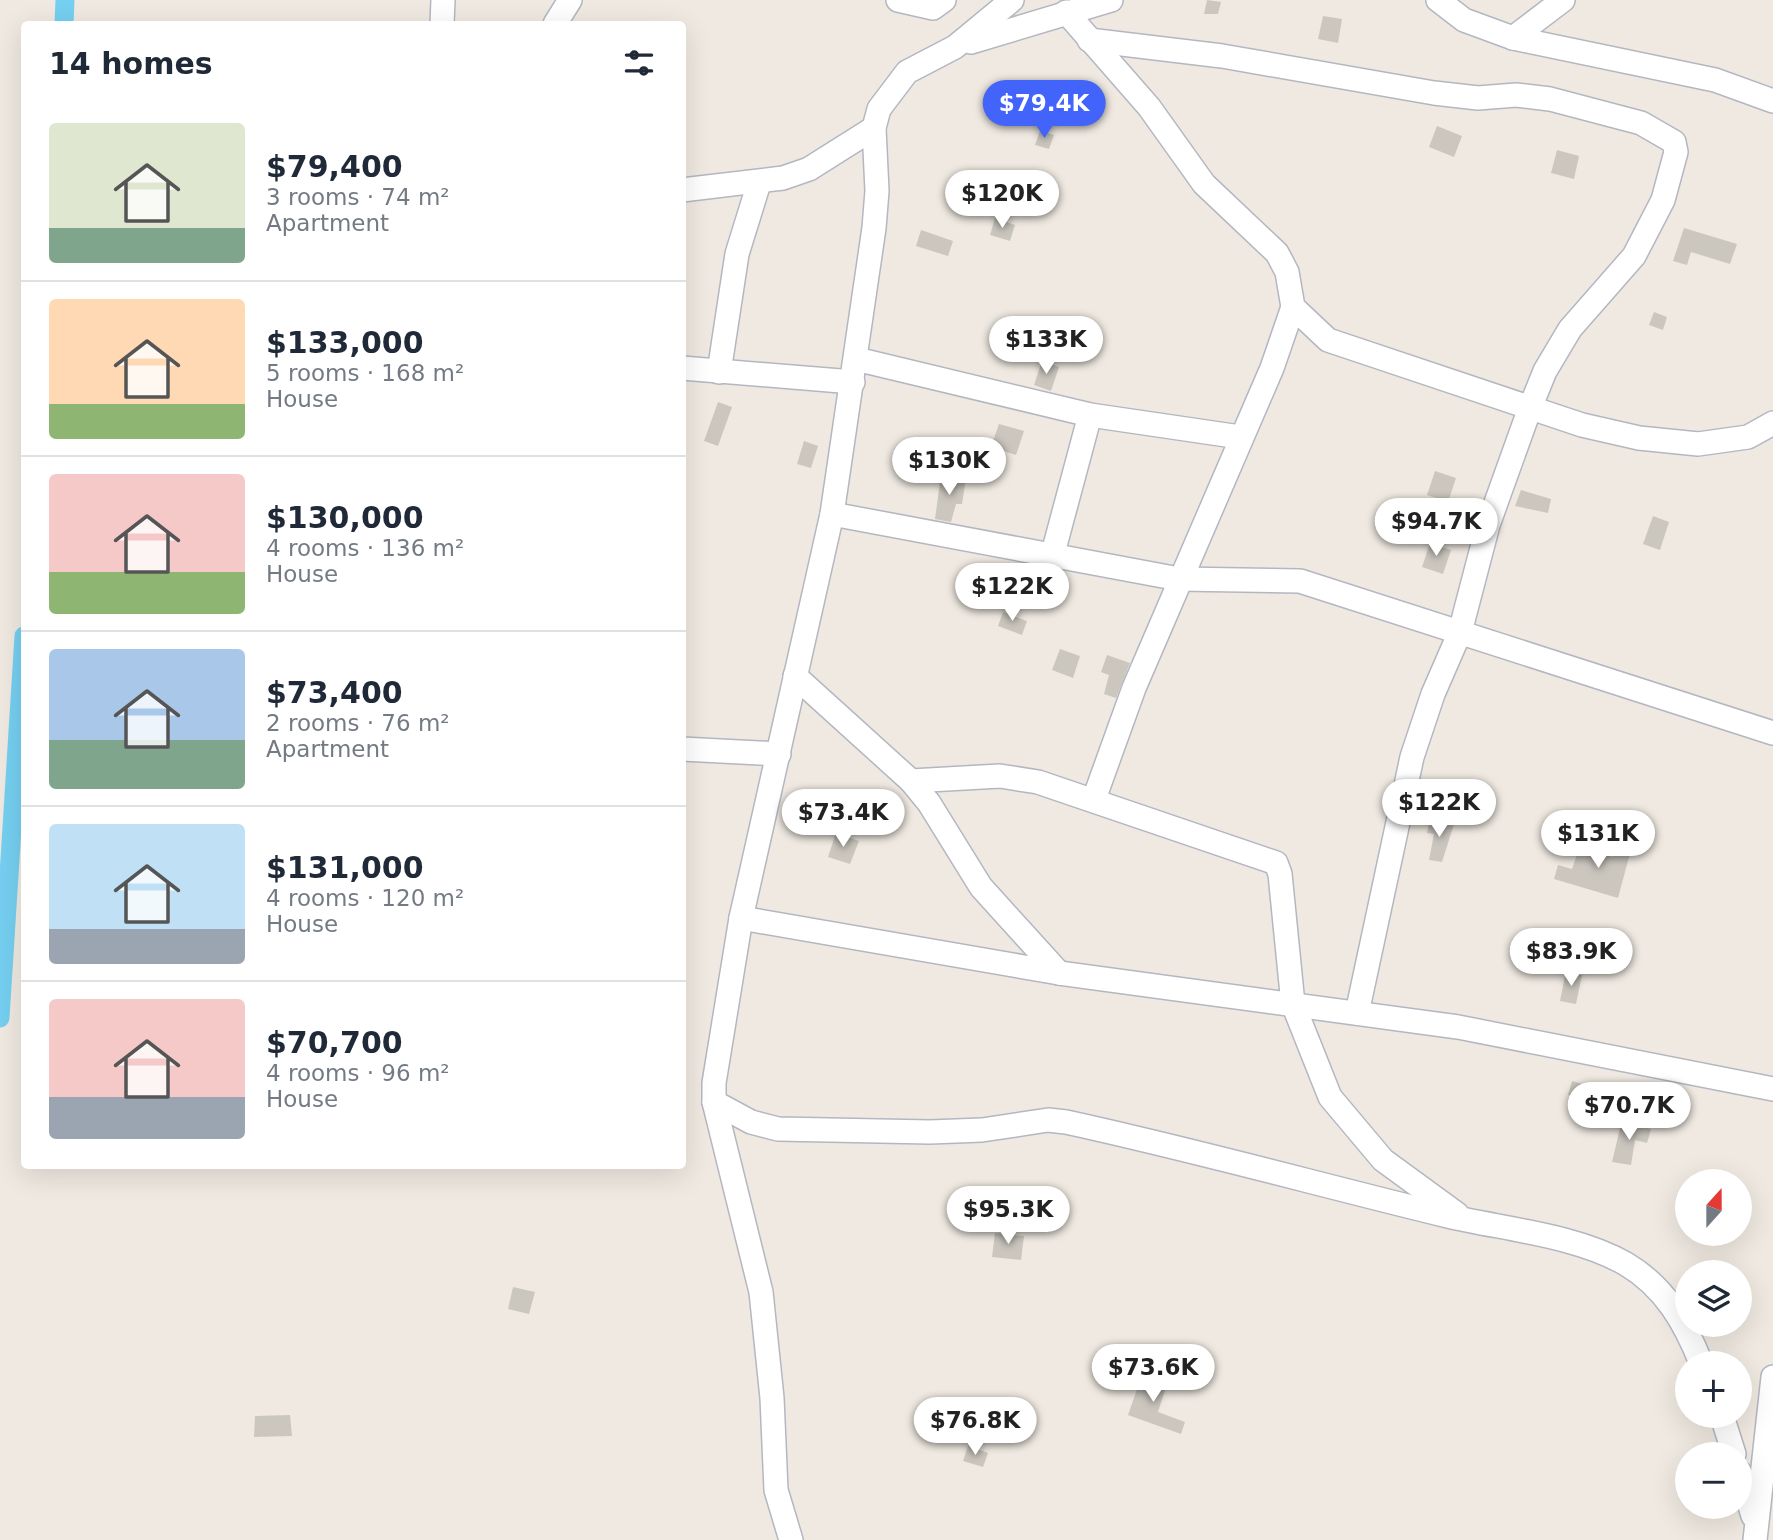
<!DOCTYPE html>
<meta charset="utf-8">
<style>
:root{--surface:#fff;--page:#f2f2f3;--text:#1f2937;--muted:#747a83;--line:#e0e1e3;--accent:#4264fb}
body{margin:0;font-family:"DejaVu Sans",sans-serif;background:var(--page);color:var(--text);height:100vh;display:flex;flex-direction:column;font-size:26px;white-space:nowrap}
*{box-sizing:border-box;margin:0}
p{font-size:23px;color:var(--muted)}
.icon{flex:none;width:38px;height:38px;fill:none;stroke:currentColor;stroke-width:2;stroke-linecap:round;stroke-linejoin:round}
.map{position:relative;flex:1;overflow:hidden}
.sheet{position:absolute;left:21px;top:21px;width:665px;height:1148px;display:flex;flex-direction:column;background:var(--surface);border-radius:7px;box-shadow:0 7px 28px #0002}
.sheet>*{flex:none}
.needle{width:46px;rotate:21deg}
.tools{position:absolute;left:1675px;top:1169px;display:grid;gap:14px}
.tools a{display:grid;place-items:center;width:77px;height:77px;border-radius:50%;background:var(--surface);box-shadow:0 7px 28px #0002;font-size:35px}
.price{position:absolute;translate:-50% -60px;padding:0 16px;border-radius:24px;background:#fff;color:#222;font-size:23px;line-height:46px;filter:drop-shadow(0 2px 4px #0008)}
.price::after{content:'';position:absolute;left:50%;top:42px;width:21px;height:16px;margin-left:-10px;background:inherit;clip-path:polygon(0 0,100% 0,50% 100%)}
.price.on{background:var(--accent);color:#fff}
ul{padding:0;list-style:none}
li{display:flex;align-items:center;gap:21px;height:175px;padding:0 28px}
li+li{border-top:2px solid var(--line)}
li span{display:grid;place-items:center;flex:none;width:196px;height:140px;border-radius:7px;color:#555}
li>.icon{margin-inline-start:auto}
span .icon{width:84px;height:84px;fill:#fffc;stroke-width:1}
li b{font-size:30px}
h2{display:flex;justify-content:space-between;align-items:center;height:84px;padding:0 28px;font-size:30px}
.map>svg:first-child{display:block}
</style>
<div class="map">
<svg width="1773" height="1540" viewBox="0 0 1773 1540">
<rect width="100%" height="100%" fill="#efe9e1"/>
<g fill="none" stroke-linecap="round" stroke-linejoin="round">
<g stroke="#75cff0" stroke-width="19">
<path d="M64,24L65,0"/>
<path d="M0,1018L24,636"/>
</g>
</g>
<g fill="#cbc7bf">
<path d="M1207,0L1221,2L1218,14H1204Z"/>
<path d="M1323,16L1342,19L1338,43L1318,39Z"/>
<path d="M1437,126L1462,136L1454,157L1429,147Z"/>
<path d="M1040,131L1054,135L1049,149L1035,145Z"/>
<path d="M1557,150L1579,156L1574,179L1551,173Z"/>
<path d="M995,218L1015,225L1010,241L990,235Z"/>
<path d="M1684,228L1737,244L1730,264L1691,252L1687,265L1673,261Z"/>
<path d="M921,230L953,241L948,256L916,246Z"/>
<path d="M1654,312L1667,317L1663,330L1649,325Z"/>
<path d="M1042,361L1059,367L1051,391L1034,385Z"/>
<path d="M718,402L732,407L718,446L704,441Z"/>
<path d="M999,424L1024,431L1016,455L991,447Z"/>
<path d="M804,441L818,446L811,468L797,464Z"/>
<path d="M1435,471L1456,478L1448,502L1427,495Z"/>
<path d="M941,475L966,478L962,504H956L951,522L935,519Z"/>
<path d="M1521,490L1551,499L1548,513L1515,506Z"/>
<path d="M1653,516L1669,522L1660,550L1643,544Z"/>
<path d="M1430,543L1451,550L1443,574L1422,567Z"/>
<path d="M1003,612L1027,621L1022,635L998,626Z"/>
<path d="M1060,649L1080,656L1073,678L1052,670Z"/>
<path d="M1107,655L1130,663L1116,698L1104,694L1109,675L1101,672Z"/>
<path d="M1430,819L1454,824L1442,862L1429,860L1434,834L1427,833Z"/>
<path d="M836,833L859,841L850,864L828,857Z"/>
<path d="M1618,841L1632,846L1618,898L1554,879L1558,865L1572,869L1580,846L1613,857Z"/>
<path d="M1566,971L1582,975L1576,1004L1560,1001Z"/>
<path d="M1572,1081L1600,1089L1596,1103L1568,1095Z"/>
<path d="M1622,1120L1651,1129L1647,1143L1635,1140L1631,1165L1612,1162Z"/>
<path d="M995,1233L1024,1236L1021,1260L992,1257Z"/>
<path d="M513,1287L535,1292L529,1314L508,1309Z"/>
<path d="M1143,1372L1168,1381L1158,1412L1185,1422L1181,1434L1128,1415Z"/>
<path d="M290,1415L292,1436L254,1437L255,1416Z"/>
<path d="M968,1446L988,1453L983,1467L963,1461Z"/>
</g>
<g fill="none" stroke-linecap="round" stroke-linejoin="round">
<g stroke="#b4b7c1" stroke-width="26">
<g id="minor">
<path d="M898,0L933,8L944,0"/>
<path d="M1438,0L1464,20L1513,38L1715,80L1773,101"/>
<path d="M1066,12L1149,107L1204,184L1277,253L1287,272L1293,307L1328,340L1582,425L1639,438L1698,444L1748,437L1773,423"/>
<path d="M442,24L443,0"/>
<path d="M555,24L570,0"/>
<path d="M1513,38L1563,0"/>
<path d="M1089,40L1222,56L1434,93L1478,98L1516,95L1550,99L1641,123L1674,142L1676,152L1663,200L1634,256L1570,329L1545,371L1530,408L1488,525L1460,632L1433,694L1412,757L1357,1013"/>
<path d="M971,42L1111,0"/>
<path d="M682,190L783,178L809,169L874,128"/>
<path d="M856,359L1090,415L1240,437"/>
<path d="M682,368L853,382"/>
<path d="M719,372L737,254L759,183"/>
<path d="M832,514L1179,579L1300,581L1773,733"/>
<path d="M1053,553L1090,415"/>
<path d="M795,676L911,781L929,803L981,887L1059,973"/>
<path d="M682,749L779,754"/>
<path d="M911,781L1000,776L1038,782L1276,863L1280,874L1293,1004L1330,1097L1383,1160L1457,1214"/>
<path d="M1094,799L1134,688L1272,368L1293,307"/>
<path d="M741,918L1059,973L1458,1027L1773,1089"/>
<path d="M714,1102L751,1122L778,1129L930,1132L982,1130L1048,1120L1066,1122C1195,1150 1320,1185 1448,1216C1503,1229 1576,1235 1626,1264C1665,1287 1685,1323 1701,1363"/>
<path d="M1722,1416L1734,1454"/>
<path d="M1740,1473L1753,1516"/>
<path d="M791,1540L776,1490L772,1398L761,1292L714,1102V1083L741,918L832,514L874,228L877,191L874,128L879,109L907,72L955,47L1012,0"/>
<path d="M1755,1540L1773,1377"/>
</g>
</g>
<use href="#minor" stroke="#fff" stroke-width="23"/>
</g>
</svg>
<div class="tools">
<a><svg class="needle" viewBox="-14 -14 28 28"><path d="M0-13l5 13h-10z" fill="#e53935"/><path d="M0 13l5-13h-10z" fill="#747a83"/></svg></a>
<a><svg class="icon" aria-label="layers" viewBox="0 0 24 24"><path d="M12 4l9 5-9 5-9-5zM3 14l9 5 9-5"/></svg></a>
<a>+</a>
<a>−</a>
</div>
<b class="price on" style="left:1044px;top:140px">$79.4K</b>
<b class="price" style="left:1002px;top:230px">$120K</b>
<b class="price" style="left:1046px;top:376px">$133K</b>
<b class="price" style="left:949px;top:497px">$130K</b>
<b class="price" style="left:1436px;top:558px">$94.7K</b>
<b class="price" style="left:1012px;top:623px">$122K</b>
<b class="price" style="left:1439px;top:839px">$122K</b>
<b class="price" style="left:843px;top:849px">$73.4K</b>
<b class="price" style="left:1598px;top:870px">$131K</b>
<b class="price" style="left:1571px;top:988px">$83.9K</b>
<b class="price" style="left:1629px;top:1142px">$70.7K</b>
<b class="price" style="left:1008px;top:1246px">$95.3K</b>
<b class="price" style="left:1153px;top:1404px">$73.6K</b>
<b class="price" style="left:975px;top:1457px">$76.8K</b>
<section class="sheet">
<h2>14 homes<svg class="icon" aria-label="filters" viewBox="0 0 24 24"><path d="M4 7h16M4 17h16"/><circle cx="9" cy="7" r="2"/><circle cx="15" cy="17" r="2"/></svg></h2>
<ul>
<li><span style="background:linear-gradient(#dfe7d0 75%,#7fa58c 0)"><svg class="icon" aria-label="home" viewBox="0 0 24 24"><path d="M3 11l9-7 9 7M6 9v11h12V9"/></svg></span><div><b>$79,400</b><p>3 rooms · 74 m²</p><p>Apartment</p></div></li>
<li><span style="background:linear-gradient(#ffd9b3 75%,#8fb573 0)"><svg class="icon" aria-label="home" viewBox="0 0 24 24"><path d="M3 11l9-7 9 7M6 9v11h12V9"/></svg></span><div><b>$133,000</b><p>5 rooms · 168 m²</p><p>House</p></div></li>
<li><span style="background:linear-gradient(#f6c9c9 70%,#8fb573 0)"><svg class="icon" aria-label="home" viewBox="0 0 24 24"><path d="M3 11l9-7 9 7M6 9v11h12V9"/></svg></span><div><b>$130,000</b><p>4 rooms · 136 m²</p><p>House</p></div></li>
<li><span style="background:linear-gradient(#a9c7e8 65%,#7fa58c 0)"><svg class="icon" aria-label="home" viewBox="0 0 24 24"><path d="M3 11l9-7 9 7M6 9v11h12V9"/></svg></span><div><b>$73,400</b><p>2 rooms · 76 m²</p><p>Apartment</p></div></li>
<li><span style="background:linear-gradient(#bfe0f5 75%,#9aa5b1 0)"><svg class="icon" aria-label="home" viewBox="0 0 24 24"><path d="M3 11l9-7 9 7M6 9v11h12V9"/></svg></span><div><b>$131,000</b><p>4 rooms · 120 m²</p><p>House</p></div></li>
<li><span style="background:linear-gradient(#f6c9c9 70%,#9aa5b1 0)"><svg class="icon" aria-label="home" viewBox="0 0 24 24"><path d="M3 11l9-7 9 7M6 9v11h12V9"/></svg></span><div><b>$70,700</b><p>4 rooms · 96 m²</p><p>House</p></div></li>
</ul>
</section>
</div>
